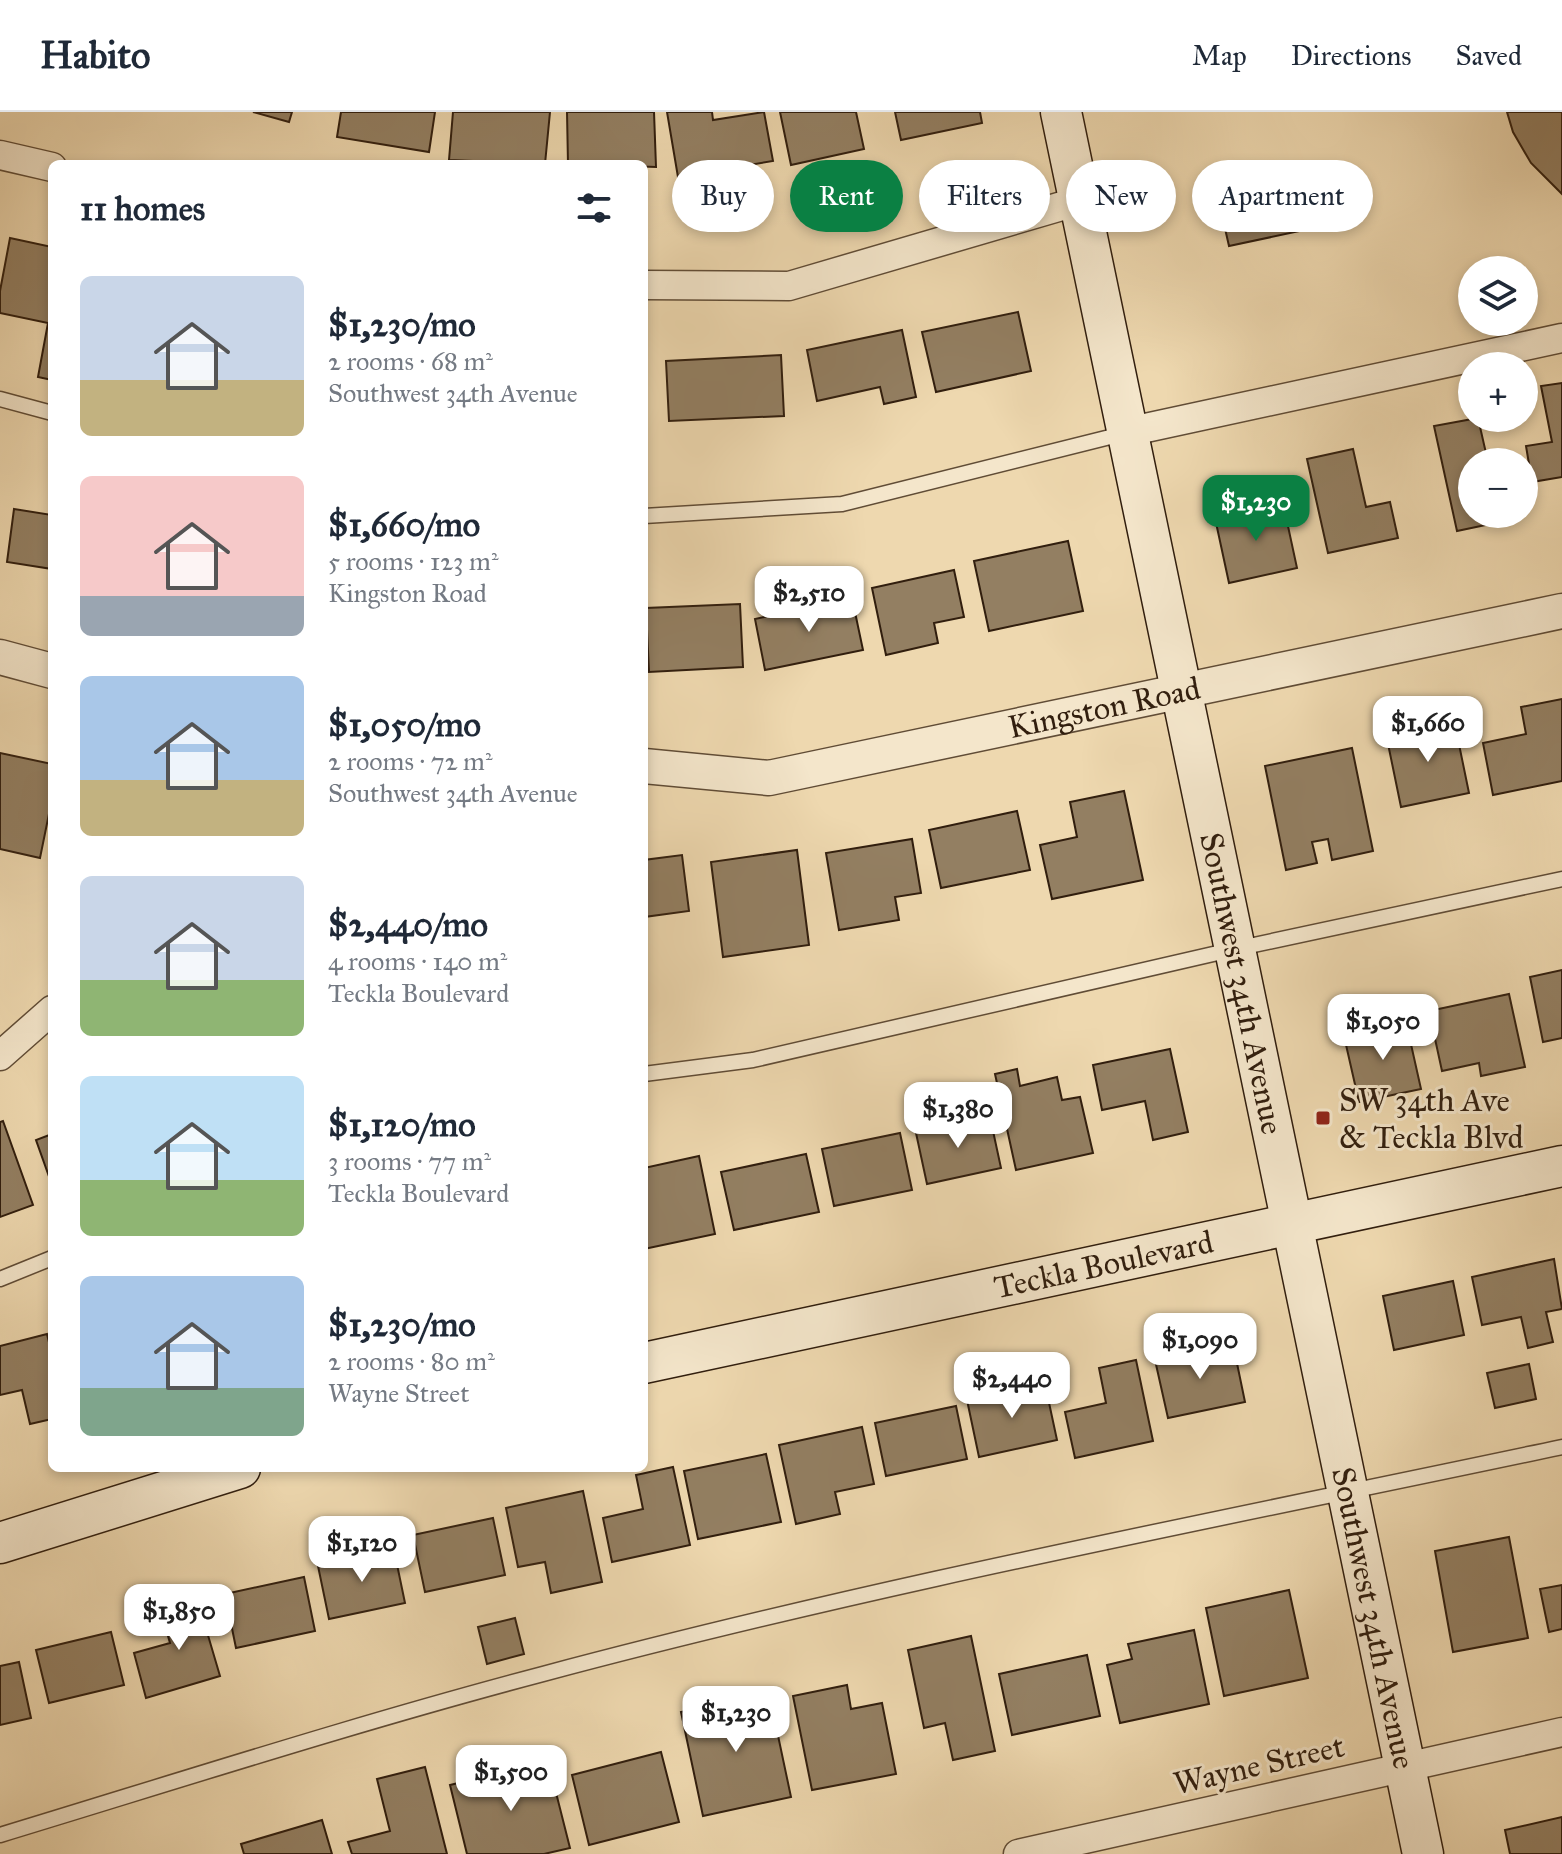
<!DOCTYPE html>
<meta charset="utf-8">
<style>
:root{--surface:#fff;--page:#f6f6f7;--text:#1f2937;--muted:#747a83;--line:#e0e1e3;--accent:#0b8043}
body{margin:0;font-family:"IM FELL Great Primer",serif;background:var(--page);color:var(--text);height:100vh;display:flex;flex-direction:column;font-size:30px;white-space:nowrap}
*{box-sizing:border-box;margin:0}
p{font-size:26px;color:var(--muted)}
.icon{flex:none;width:44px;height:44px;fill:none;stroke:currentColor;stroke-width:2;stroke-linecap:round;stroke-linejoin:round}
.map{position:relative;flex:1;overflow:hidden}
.sheet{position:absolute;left:48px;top:48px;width:600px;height:1312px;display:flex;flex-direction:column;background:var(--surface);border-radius:12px;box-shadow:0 4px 12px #0003}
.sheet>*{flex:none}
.banner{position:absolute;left:672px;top:48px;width:760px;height:72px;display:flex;gap:16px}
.tools{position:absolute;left:1458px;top:144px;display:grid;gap:16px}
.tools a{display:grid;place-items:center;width:80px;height:80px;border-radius:50%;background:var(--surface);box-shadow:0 4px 12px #0003;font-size:40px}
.price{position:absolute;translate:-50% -68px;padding:0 18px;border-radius:16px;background:#fff;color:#222;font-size:26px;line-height:52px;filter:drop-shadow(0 2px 4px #0008)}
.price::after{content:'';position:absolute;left:50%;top:48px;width:24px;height:18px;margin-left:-12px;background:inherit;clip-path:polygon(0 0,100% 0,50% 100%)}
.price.on{background:var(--accent);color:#fff}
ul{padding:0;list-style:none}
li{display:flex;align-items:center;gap:24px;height:200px;padding:0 32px}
li span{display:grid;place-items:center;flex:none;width:224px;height:160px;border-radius:12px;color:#555}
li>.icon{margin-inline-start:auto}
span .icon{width:96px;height:96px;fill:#fffc;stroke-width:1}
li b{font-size:34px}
h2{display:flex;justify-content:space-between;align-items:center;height:96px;padding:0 32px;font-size:34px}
.pill{padding:0 28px;border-radius:36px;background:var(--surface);box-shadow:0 4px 12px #0003;font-size:28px;line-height:72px}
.pill.on{background:var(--accent);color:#fff}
header{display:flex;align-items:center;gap:48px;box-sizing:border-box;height:112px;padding:0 40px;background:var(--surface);border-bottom:2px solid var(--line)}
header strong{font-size:38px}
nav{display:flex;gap:44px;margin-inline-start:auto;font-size:28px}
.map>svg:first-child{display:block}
</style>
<header>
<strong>Habito</strong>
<nav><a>Map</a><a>Directions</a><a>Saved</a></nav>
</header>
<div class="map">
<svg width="1562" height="1742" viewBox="0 0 1562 1742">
<rect width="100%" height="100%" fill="#eed8af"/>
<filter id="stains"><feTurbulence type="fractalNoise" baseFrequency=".0025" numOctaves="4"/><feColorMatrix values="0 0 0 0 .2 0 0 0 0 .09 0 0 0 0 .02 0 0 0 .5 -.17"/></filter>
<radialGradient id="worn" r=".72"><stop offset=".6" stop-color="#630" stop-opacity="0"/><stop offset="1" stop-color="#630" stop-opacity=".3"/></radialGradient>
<g fill="#937f62" stroke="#311e0e" stroke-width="2">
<path d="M253,0H292L289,10Z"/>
<path d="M341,0H435L429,40L337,25Z"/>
<path d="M453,0H550L545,52L449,48Z"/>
<path d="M567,0H654L656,55L568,52Z"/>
<path d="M667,0H712L713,8L764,0L773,49L678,65Z"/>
<path d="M780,0H856L864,37L791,53Z"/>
<path d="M895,0H980L982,11L901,28Z"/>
<path d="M1507,0H1562V82L1531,51L1513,20Z"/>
<path d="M1333,66L1342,110L1229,134L1219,90Z"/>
<path d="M10,126L52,135V268L38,265L48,211L0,201V179Z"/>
<path d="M1018,200L1031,259L936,280L922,220Z"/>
<path d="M902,218L916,285L884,292L880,275L817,289L807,238Z"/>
<path d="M781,243L784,304L669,309L666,249Z"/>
<path d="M1562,271V365L1532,370L1526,334L1552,330L1541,274Z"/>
<path d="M1478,306L1488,350H1472V402H1499L1500,410L1457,419L1434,314Z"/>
<path d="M1353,337L1366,395L1390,390L1398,426L1328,441L1307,347Z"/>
<path d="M1283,391L1297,456L1229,471L1215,406Z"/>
<path d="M14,397L52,403V457L7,450Z"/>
<path d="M1068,429L1083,499L989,519L974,449Z"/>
<path d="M954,458L964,505L934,511L938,531L886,543L872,476Z"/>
<path d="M852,486L863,538L765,558L755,507Z"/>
<path d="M740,492L743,555L649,560L646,496Z"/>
<path d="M1562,587V669L1493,683L1483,631L1526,622L1521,595Z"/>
<path d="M1454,608L1469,681L1401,695L1386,622Z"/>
<path d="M1352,636L1373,739L1332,748L1328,727L1312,730L1317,751L1286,758L1265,654Z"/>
<path d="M0,641L52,652V687L40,746L0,737Z"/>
<path d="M1124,679L1143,768L1052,787L1040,733L1077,725L1070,690Z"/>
<path d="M1017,699L1030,758L941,776L929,718Z"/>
<path d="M912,727L921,781L895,785L899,808L839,818L826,741Z"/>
<path d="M797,738L809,833L723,845L711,750Z"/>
<path d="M682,743L689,799L644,805V748Z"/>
<path d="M1562,858V926L1543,930L1530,865Z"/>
<path d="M1509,882L1525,955L1481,964L1479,951L1442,959L1429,899Z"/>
<path d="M1406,910L1421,977L1359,990L1344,924Z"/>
<path d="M1170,937L1188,1020L1153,1028L1145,989L1102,998L1093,953Z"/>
<path d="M1017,957L1020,974L1057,965L1062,988L1080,985L1093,1041L1016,1058L995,962Z"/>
<path d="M990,1005L1001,1056L927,1072L916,1021Z"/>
<path d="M3,1009L33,1093L0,1105V1010Z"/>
<path d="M900,1021L912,1078L834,1094L822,1037Z"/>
<path d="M52,1022V1073L36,1028Z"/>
<path d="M806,1042L819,1100L734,1118L721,1060Z"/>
<path d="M699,1044L715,1122L644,1137V1056Z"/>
<path d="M1554,1147L1562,1197L1546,1200L1553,1230L1528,1236L1521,1205L1482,1213L1472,1165Z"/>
<path d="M1453,1169L1464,1223L1394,1238L1383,1184Z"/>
<path d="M47,1222L52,1243V1307L30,1312L22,1278L0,1283V1234Z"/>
<path d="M1233,1232L1245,1290L1168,1306L1155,1248Z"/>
<path d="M1136,1248L1153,1329L1075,1346L1065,1300L1106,1291L1099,1256Z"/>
<path d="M1529,1252L1536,1287L1495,1296L1487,1261Z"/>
<path d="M1045,1272L1057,1328L979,1345L967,1288Z"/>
<path d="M956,1294L967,1347L886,1364L875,1311Z"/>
<path d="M862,1315L874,1372L835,1380L840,1402L796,1412L779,1333Z"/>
<path d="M766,1342L781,1410L698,1427L684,1359Z"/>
<path d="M673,1355L690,1433L612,1450L603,1406L643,1397L636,1363Z"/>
<path d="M583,1379L602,1470L551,1481L545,1450L518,1455L506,1396Z"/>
<path d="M493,1406L505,1463L425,1480L413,1423Z"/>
<path d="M1509,1425L1528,1526L1453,1540L1435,1439Z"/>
<path d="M394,1438L405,1491L329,1507L318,1454Z"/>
<path d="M304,1465L315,1519L236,1536L225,1482Z"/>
<path d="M1562,1473V1517L1549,1520L1540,1477Z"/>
<path d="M1289,1478L1308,1566L1224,1584L1206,1496Z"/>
<path d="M197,1486L220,1564L146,1586L134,1541L170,1531L160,1496Z"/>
<path d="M515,1506L524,1542L487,1552L478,1515Z"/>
<path d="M1194,1518L1209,1592L1120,1611L1107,1553L1132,1547L1128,1532Z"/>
<path d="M111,1520L124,1573L49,1591L36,1538Z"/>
<path d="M971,1524L995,1639L953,1648L945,1611L924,1616L908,1538Z"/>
<path d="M1087,1543L1100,1604L1012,1623L999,1562Z"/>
<path d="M19,1550L31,1606L0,1613V1554Z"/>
<path d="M847,1573L851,1597L882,1591L896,1662L812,1678L793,1584Z"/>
<path d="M769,1581L791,1685L703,1704L681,1600Z"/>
<path d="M661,1640L679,1710L589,1733L572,1663Z"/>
<path d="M548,1649L570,1736L544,1742H467L450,1673Z"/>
<path d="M425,1655L447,1742H352L348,1730L390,1719L377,1667Z"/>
<path d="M1562,1705V1742H1510L1505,1718Z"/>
<path d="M322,1708L332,1742H244L241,1732Z"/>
</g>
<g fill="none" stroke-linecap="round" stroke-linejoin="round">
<g stroke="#604c36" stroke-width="17">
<g id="service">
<path d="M0,287L52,301"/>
<path d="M644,404L842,392L1126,321"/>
<path d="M644,962L753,948L1235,837L1562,767"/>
<path d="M0,1167L52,1146"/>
<path d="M0,1723C181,1668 361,1610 543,1562C879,1472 1222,1407 1562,1335"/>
</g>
</g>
<g stroke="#604c36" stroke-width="31">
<g id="minor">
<path d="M0,43L52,55"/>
<path d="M644,173L789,174L1079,89"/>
<path d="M1127,320L1562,226"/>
<path d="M0,944L52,898"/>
<path d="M1018,1742L1562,1620"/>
</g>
</g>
<g stroke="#604c36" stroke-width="37">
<g id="tertiary">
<path d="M0,545L52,559"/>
<path id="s1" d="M644,654L769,666L1562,499"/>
</g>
</g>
<g stroke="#311e0e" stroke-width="43">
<g id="secondary">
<path id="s2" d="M1061,0L1423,1742"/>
<path id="s3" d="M644,1251L1562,1054"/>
<path d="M0,1431L240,1356"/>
</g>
</g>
<use href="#service" stroke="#f4e6cb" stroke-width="14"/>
<use href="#minor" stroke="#f4e6cb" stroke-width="28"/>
<use href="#tertiary" stroke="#f4e6cb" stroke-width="34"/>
<use href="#secondary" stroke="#f4e6cb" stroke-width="40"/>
</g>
<rect fill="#8f2418" stroke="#f4e6cb" stroke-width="3" x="1315" y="998" width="16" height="16" rx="4"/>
<g text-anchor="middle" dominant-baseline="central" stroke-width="6" stroke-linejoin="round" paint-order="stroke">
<g font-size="32" fill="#311e0e" stroke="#f4e6cb">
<text stroke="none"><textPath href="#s1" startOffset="468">Kingston Road</textPath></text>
<text stroke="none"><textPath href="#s2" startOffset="890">Southwest 34th Avenue</textPath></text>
<text stroke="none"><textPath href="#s3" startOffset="470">Teckla Boulevard</textPath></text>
<text stroke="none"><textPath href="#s2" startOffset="1538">Southwest 34th Avenue</textPath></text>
<text transform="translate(1259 1653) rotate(-13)">Wayne Street</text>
</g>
<g font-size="32" fill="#311e0e" stroke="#f4e6cb" text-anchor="start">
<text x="1339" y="988">SW 34th Ave<tspan x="1339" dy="37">&amp; Teckla Blvd</tspan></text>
</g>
</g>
<rect width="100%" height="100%" filter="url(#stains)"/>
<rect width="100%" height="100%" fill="url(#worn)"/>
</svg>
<div class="tools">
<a><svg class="icon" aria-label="layers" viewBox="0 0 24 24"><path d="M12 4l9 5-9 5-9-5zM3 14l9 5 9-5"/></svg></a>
<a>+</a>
<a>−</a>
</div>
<b class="price on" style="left:1256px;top:431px">$1,230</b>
<b class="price" style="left:809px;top:522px">$2,510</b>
<b class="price" style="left:1428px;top:652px">$1,660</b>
<b class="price" style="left:1383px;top:950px">$1,050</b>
<b class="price" style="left:958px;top:1038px">$1,380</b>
<b class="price" style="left:1200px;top:1269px">$1,090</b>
<b class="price" style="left:1012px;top:1308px">$2,440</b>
<b class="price" style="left:362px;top:1472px">$1,120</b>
<b class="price" style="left:179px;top:1540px">$1,850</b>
<b class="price" style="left:736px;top:1642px">$1,230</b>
<b class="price" style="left:511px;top:1701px">$1,500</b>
<div class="banner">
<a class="pill">Buy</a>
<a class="pill on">Rent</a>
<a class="pill">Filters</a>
<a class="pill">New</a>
<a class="pill">Apartment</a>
</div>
<section class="sheet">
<h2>11 homes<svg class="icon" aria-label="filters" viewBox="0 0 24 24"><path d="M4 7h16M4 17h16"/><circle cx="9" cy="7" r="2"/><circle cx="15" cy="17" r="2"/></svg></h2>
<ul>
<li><span style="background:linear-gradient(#c9d6e8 65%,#c2b280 0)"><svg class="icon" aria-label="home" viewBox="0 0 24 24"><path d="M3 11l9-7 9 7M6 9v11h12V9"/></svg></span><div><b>$1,230/mo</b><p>2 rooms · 68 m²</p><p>Southwest 34th Avenue</p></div></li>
<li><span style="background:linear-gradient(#f6c9c9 75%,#9aa5b1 0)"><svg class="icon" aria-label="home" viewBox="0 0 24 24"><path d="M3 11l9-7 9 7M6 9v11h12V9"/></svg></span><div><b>$1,660/mo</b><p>5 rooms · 123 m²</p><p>Kingston Road</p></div></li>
<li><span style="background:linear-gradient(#a9c7e8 65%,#c2b280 0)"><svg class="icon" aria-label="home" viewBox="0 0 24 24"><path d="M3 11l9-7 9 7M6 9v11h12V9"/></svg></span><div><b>$1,050/mo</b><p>2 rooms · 72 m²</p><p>Southwest 34th Avenue</p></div></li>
<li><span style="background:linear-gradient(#c9d6e8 65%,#8fb573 0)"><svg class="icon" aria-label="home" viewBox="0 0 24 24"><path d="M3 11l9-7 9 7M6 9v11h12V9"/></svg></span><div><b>$2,440/mo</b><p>4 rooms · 140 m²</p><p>Teckla Boulevard</p></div></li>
<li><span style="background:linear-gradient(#bfe0f5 65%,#8fb573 0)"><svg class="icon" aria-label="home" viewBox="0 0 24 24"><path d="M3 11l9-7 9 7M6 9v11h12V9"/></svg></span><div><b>$1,120/mo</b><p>3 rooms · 77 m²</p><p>Teckla Boulevard</p></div></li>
<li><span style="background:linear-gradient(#a9c7e8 70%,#7fa58c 0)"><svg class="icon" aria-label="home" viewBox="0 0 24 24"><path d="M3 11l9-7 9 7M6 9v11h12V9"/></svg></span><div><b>$1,230/mo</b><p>2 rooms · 80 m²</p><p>Wayne Street</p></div></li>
</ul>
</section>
</div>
